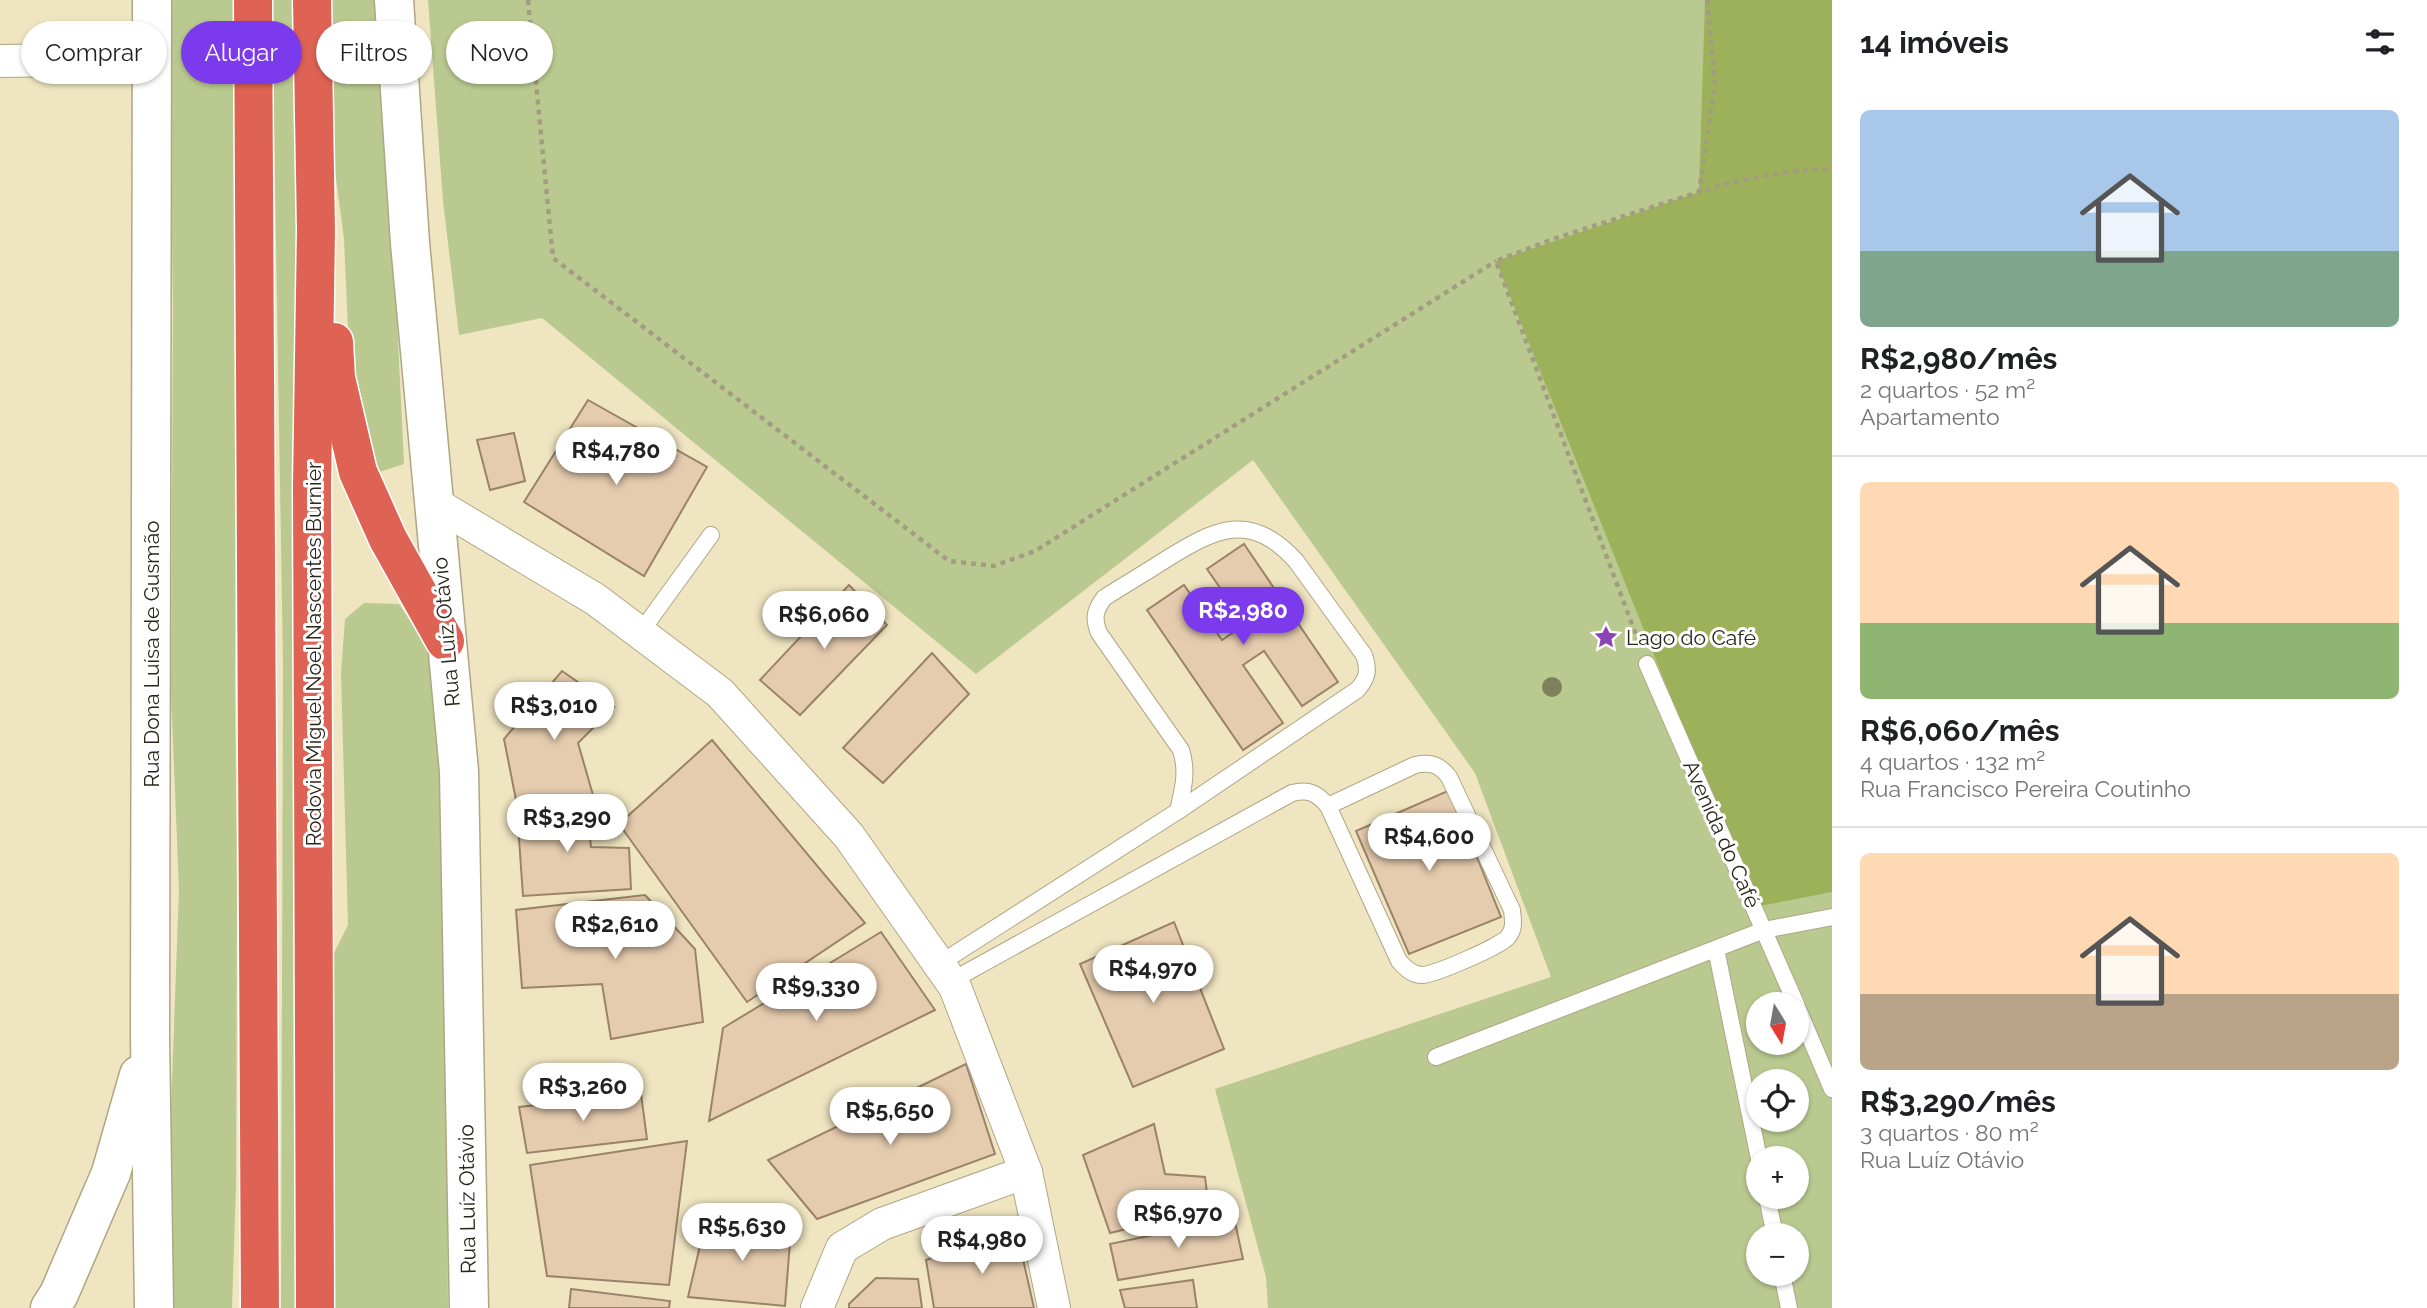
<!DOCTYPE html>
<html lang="pt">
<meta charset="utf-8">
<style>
:root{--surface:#fff;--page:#f6f6f6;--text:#202124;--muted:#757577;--line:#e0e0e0;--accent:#7c3aed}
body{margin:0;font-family:Raleway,sans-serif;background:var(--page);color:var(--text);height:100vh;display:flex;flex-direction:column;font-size:26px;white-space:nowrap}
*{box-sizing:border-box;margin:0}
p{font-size:23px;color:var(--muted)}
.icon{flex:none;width:38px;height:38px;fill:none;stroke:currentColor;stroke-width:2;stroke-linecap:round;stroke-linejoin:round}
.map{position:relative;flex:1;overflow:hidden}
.details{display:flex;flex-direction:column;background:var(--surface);width:595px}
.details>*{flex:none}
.banner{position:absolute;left:21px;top:21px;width:665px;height:63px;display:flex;gap:14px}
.needle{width:46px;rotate:169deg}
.buttons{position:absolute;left:1746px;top:992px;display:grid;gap:14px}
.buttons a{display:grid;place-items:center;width:63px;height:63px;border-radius:50%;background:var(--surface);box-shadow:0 2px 5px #0004;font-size:35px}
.price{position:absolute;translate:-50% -60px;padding:0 16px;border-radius:24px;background:#fff;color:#222;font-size:23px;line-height:46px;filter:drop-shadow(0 2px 4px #0008)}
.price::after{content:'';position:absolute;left:50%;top:42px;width:21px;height:16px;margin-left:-10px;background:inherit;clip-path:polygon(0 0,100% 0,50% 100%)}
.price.current{background:var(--accent);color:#fff}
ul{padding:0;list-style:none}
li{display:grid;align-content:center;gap:14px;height:371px;padding:0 28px}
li+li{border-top:2px solid var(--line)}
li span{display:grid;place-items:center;height:217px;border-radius:10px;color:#555}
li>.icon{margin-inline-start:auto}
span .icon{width:126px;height:126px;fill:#fffc;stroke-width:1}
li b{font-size:30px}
h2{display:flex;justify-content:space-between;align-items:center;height:84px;padding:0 28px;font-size:30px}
.pill{padding:0 24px;border-radius:32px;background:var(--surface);box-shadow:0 2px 5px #0004;font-size:24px;line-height:63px}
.pill.current{background:var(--accent);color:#fff}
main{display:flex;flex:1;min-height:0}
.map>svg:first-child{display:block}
</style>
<main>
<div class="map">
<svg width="1832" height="1308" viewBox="0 0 1832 1308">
<rect width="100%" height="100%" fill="#efe5c1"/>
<g fill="#bac990" fill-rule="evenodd">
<path d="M169,0H233L237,334L235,678L237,893L236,1185L232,1308H169L167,1218L179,889L171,694L173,310Z"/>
<path d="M272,0H296L300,1308H281L283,665Z"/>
<path d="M326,0H375L396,299L404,464L367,476L350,375L344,239L330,134Z"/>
<path d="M428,0H1832V1308H1268L1266,1277L1215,1089L1551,977L1475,773L1253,460L976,674L542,318L459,335L443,201ZM1759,1004H1797V1043H1759ZM1759,1082H1797V1120H1759ZM1759,1158H1797V1197H1759ZM1759,1236H1797V1274H1759Z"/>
<path d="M364,603L399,604L430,651L444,811L448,1308H332L334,1082L330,961L348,925L341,674L345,619Z"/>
</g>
<path fill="#9db15b" d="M1705,0H1832V892L1755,907L1496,261L1699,192Z"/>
<g fill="#e6ccaf" stroke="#9a8368" stroke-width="2">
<path d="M588,400L707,467L644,576L524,502Z"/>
<path d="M514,433L525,481L490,490L477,440Z"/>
<path d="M1244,544L1338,682L1302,706L1264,651L1243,665L1283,723L1243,750L1147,610L1184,585L1222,640L1245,624L1207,569Z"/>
<path d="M849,585L887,625L800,715L760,680Z"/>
<path d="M932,653L969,694L883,783L843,748Z"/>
<path d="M562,671L614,707L578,743L593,795L516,800L504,739Z"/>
<path d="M712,740L865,923L747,1002L619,824Z"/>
<path d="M1450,790L1501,917L1409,954L1356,831Z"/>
<path d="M587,805L591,847L629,848L631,889L523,896L517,810Z"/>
<path d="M645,895L695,949L703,1022L611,1039L602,984L522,988L516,910Z"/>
<path d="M1174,922L1224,1049L1133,1087L1080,964Z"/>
<path d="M881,932L935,1010L709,1121L723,1028Z"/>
<path d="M966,1064L995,1154L817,1219L768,1160Z"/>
<path d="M641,1094L647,1139L527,1153L519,1107Z"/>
<path d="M1154,1124L1165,1174L1205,1177L1209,1209L1110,1233L1083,1155Z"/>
<path d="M687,1141L669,1285L547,1276L530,1165Z"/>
<path d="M707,1216L791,1229L785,1306L688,1297Z"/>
<path d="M1234,1218L1243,1259L1118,1280L1110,1244Z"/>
<path d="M1016,1228L1034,1308H934L926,1260Z"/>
<path d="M876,1278L918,1279L922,1308H849V1304Z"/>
<path d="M1193,1280L1197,1308H1125L1120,1290Z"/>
<path d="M571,1289L670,1301L669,1308H569Z"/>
</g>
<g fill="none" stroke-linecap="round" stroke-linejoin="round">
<g stroke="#afa684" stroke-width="18">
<g id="lane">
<path d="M640,633L711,535"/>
<path d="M1647,664L1796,1004"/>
<path d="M1716,949L1759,1159"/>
<path d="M939,964L1178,811L1357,690C1368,678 1369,670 1364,655L1296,561C1250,510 1215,529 1165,560C1145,573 1124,585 1104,598C1095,610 1093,618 1099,633L1181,750C1188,772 1183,789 1178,811"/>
<path d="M951,981L1292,793C1309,789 1317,793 1328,806L1415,765C1431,762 1439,764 1449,777L1512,910C1513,920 1515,929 1508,937C1501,946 1434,975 1422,975C1412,975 1405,968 1399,961L1328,806"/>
<path d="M1797,1007L1832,1089"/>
<path d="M1436,1057L1764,930L1832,917"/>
<path d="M1767,1197L1775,1236"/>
<path d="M1782,1274L1789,1308"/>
</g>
</g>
<g stroke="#afa684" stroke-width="34">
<g id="street">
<path d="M0,61L151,59"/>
<path d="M436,504L595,599L720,693L849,836L955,987L1026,1172L1054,1308"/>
<path d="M817,1308L842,1248L882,1224L1026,1172"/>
</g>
</g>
<g stroke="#afa684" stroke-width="41">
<g id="secondary">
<path d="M152,0L150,1036L154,1308"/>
<path d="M394,0L410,243L459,771L469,1308"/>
<path d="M50,1308L59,1294L111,1173L139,1075"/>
</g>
</g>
<g stroke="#fff" stroke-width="41">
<g id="highway">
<path d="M253,0L260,1308"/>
<path d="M312,0L316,230L312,487L315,1308"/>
<path d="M334,342L336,378L358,472L388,539L445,641"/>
</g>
</g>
<g stroke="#a49c81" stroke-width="4.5" stroke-dasharray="5 5" stroke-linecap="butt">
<path d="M528,0L553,258L949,561L994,566L1035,551L1496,261"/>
<path d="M1707,0L1715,83L1699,192C1743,178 1786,170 1832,169"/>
<path d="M1639,643L1496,261L1556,238L1699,192"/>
</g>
<use href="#lane" stroke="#fff" stroke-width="16"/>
<use href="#street" stroke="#fff" stroke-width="32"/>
<use href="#secondary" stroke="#fff" stroke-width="38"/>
<use href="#highway" stroke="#df6354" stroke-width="38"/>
</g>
<circle fill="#81805c" cx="1552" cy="687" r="10"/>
<defs>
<g id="sight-bare" transform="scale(1.89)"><path d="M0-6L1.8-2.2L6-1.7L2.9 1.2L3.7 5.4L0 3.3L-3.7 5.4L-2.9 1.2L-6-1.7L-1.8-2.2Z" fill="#8c43b5" stroke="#fff" stroke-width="2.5" paint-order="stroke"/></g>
</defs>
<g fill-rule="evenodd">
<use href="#sight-bare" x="1606" y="637"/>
</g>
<g text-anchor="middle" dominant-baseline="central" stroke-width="6" stroke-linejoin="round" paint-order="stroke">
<g font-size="21" fill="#2a2619" stroke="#fff">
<text transform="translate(446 632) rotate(-95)">Rua Luíz Otávio</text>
<text transform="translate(151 654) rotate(-90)">Rua Dona Luísa de Gusmão</text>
<text transform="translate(313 654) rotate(-90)">Rodovia Miguel Noel Nascentes Burnier</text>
<text transform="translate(1722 834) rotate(66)">Avenida do Café</text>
<text transform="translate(467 1199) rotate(-91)">Rua Luíz Otávio</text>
</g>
<g font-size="21" fill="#2a2619" stroke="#fff" text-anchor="start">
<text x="1626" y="637">Lago do Café</text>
</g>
</g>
</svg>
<div class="buttons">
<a><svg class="needle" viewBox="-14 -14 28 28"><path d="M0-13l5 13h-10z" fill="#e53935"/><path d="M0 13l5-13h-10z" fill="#757577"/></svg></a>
<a><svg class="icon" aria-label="locate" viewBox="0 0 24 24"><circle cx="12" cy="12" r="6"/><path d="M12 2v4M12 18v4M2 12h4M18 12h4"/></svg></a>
<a>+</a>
<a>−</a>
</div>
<b class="price" style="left:616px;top:487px">R$4,780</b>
<b class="price current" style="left:1243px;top:647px">R$2,980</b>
<b class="price" style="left:824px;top:651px">R$6,060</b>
<b class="price" style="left:554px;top:742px">R$3,010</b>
<b class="price" style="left:567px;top:854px">R$3,290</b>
<b class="price" style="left:1429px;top:873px">R$4,600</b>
<b class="price" style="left:615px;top:961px">R$2,610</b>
<b class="price" style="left:1153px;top:1005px">R$4,970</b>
<b class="price" style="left:816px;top:1023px">R$9,330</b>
<b class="price" style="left:583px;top:1123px">R$3,260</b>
<b class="price" style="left:890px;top:1147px">R$5,650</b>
<b class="price" style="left:1178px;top:1250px">R$6,970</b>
<b class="price" style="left:742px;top:1263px">R$5,630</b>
<b class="price" style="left:982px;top:1276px">R$4,980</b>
<div class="banner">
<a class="pill">Comprar</a>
<a class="pill current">Alugar</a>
<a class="pill">Filtros</a>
<a class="pill">Novo</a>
</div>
</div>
<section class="details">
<h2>14 imóveis<svg class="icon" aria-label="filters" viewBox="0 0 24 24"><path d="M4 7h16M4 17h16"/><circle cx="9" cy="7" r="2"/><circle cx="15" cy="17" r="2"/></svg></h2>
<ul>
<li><span style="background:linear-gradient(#a9c7e8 65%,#7fa58c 0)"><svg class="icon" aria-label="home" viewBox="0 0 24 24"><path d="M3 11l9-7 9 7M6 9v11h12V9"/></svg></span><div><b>R$2,980/mês</b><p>2 quartos · 52 m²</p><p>Apartamento</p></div></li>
<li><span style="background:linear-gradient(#ffd9b3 65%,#8fb573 0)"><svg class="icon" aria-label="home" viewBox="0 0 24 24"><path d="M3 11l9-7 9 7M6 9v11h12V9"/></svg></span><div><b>R$6,060/mês</b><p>4 quartos · 132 m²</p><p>Rua Francisco Pereira Coutinho</p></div></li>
<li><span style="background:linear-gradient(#ffd9b3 65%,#b9a48a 0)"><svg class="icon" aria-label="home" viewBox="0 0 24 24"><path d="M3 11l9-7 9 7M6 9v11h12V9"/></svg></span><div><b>R$3,290/mês</b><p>3 quartos · 80 m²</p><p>Rua Luíz Otávio</p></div></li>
</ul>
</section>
</main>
